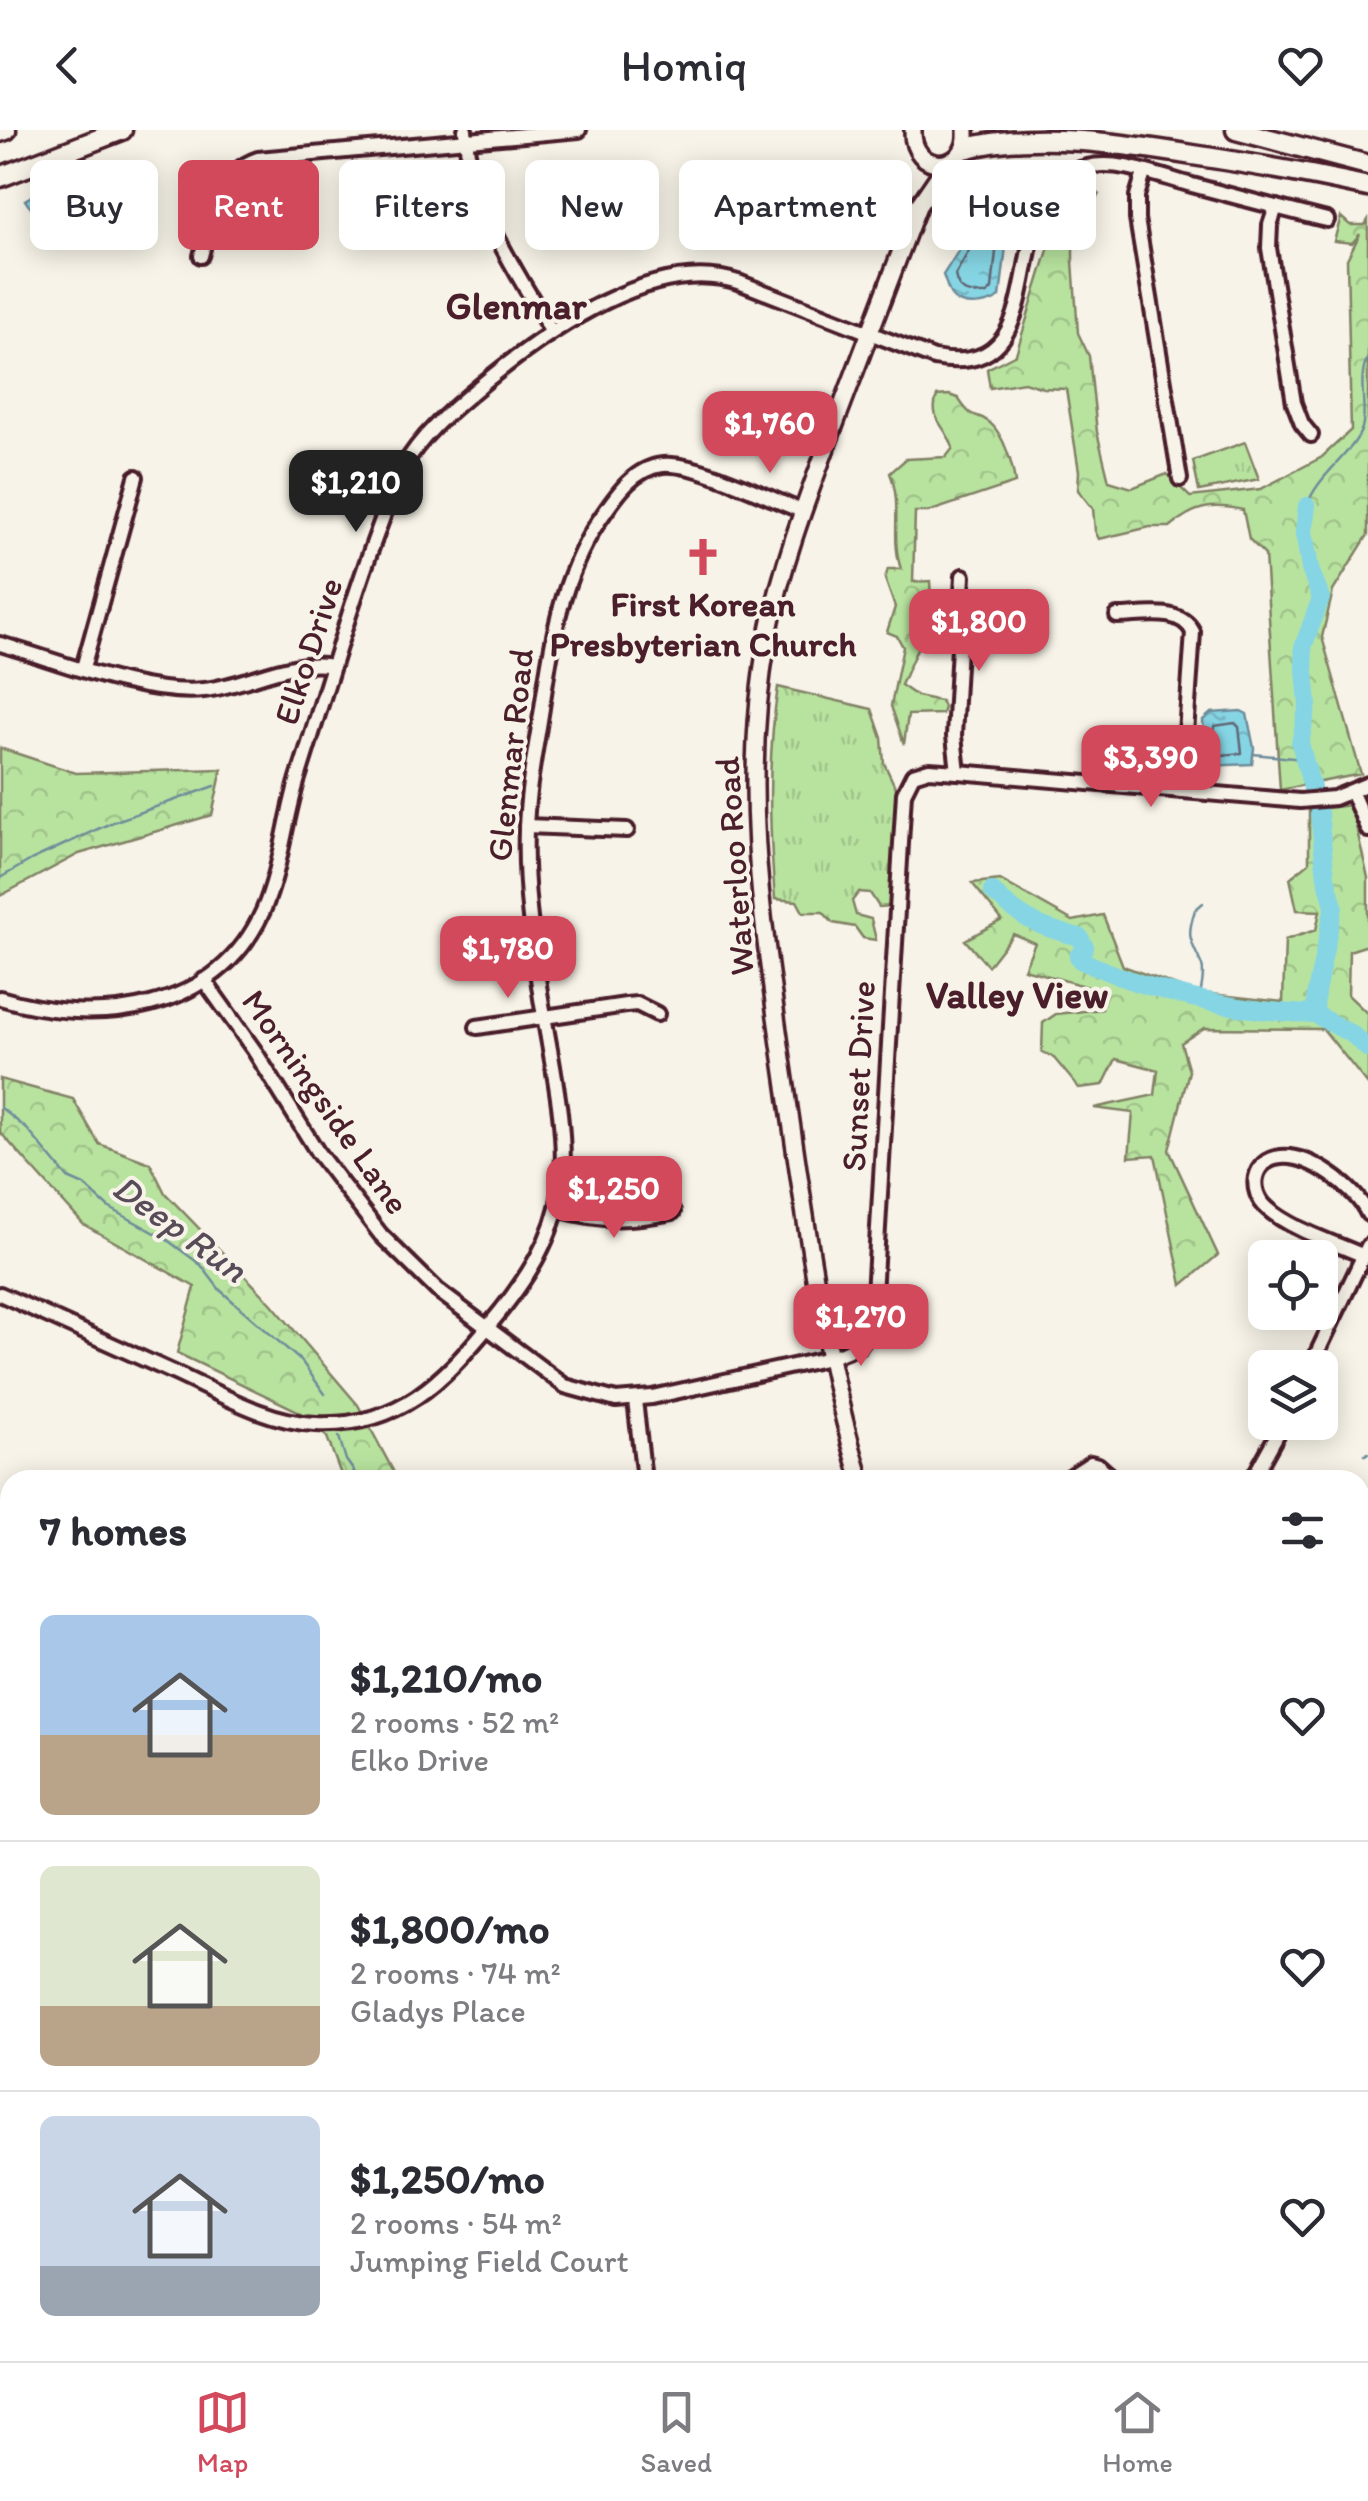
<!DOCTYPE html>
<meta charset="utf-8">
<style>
:root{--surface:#fff;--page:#f7f7f7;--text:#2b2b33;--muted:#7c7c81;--line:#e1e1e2;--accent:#d1495b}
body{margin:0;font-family:Itim,sans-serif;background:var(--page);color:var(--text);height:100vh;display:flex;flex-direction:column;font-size:38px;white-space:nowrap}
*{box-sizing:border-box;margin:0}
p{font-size:32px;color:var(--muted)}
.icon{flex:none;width:55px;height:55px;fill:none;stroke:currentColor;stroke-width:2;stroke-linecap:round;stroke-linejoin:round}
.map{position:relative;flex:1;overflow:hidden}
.side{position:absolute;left:0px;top:1340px;width:1370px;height:892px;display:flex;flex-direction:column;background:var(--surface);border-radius:30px 30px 0 0;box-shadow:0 5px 25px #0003}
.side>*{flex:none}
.top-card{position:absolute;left:30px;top:30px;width:1310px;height:90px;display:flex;gap:20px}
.controls{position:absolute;left:1248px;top:1110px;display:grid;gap:20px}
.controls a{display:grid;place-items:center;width:90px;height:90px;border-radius:15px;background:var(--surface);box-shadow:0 5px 25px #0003;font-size:50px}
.price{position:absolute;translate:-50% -85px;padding:0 22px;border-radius:20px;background:var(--accent);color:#fff;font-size:32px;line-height:65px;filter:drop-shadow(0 2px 5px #0008)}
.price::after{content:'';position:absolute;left:50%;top:60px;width:30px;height:22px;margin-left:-15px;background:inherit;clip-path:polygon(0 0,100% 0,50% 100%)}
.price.active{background:#222;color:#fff}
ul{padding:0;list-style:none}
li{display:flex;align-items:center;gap:30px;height:250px;padding:0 40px}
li+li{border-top:2px solid var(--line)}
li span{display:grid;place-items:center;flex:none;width:280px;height:200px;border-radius:15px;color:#555}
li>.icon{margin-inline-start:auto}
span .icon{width:120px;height:120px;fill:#fffc;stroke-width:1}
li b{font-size:42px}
h2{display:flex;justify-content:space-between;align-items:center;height:120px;padding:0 40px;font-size:42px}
.tag{padding:0 35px;border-radius:15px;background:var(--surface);box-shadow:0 5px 25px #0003;font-size:35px;line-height:90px}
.tag.active{background:var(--accent);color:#fff}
header{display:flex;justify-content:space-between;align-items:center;height:130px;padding:0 40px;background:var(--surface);font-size:45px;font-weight:600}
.tab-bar{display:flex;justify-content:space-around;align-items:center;height:140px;border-top:2px solid var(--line);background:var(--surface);font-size:28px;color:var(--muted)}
.tab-bar a{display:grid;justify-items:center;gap:5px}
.tab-bar .active{color:var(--accent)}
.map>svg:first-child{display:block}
</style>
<header><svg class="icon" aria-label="back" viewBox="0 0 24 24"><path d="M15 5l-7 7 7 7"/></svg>Homiq<svg class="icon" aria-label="heart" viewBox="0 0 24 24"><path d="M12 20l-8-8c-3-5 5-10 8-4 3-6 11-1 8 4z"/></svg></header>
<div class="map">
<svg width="1368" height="2231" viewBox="0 0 1368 2231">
<defs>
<pattern id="grass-tufts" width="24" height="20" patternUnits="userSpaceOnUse" patternTransform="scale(2.5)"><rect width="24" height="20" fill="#b8e39f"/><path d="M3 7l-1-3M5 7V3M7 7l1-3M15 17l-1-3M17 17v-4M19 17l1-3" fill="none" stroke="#a0c289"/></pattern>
<pattern id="forest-crowns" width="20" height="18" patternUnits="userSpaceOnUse" patternTransform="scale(2.5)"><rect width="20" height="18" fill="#b8e39f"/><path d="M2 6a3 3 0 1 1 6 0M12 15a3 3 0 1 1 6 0" fill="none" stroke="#a0c289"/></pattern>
<pattern id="water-ripples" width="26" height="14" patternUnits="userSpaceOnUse" patternTransform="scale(2.5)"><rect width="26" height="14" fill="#86d5e4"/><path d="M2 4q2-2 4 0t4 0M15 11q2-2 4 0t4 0" fill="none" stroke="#75b6c4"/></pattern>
</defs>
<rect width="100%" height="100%" fill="#f7f3e8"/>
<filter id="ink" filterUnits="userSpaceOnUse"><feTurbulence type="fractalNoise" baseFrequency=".01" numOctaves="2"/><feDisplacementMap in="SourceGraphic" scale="20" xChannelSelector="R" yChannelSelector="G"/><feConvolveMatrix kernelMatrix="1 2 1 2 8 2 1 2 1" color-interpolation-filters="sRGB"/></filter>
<g filter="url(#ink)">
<g fill="url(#grass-tufts)" stroke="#818165" stroke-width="2.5">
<path d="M1245,312L1259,349L1199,361L1193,331Z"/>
<path d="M778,557L872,579L882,608L884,633L898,663L892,776L879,777L870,763L859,762L852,771L856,785L871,789L876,810L863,808L855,797L833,793L823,782H803L797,771L775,769C769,697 767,628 778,557Z"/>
</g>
<g fill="url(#forest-crowns)" stroke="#818165" stroke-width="2.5">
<path d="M1087,52L1099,64L1073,108V131L1078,203L1089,226L1097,302L1109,351L1132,358L1167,344L1190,367L1261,359L1322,327L1351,300L1347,129L1360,104L1352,113L1334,111L1341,87L1350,95H1365L1368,90V405L1333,461L1322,507L1361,644L1280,660L1265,425L1249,409L1243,380C1213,373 1194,376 1170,397H1150L1099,409L1095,401L1093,379L1078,360L1079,341L1066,259L1043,258L1024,252L990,258L987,239L1016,224L1064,68Z"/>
<path d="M949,265L958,268C974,293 974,280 989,292C1004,304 1013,336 1015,353L928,382H915L913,452L930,451L932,485L901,555L917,566L941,571L944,577L942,584L908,585L904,614L891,576L903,517L897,506L887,502L895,477L885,449L888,439H901C890,407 903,375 890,343L906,329L946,327L953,318C947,296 928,290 937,266Z"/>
<path d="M0,618L76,643L222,639L212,685L79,724L0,766Z"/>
<path d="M1351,675L1368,748V815L1349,821L1348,865L1368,884V955L1323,899L1204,898L1181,913L1189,941L1169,1020L1218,1125L1182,1155L1155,1025L1129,1027L1133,983L1094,978L1155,965L1158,940L1116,929L1103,955L1079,958L1053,927L1042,922L1043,893L1056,884L1102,879L1105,862L1024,839L1035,813L1013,804L988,836L965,810L1002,790L972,753L1000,750L1073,791L1103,785L1123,836L1193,862L1283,872L1285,810L1316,800L1320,781L1297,780L1290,748L1309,733V680Z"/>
<path d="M0,949L73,969L99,1014L150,1033L165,1063L271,1173L358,1275L398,1350H343L327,1307L298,1281L177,1223L195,1157L83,1094L0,1002Z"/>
</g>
<g fill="url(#water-ripples)" stroke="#6e8c9a" stroke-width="2.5">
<path d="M113,43L118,48L110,70C83,84 44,103 25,70L35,64Z"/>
<path d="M973,93L992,95L1007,108L1000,167C989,175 964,179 953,168C948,162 946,152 943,145L959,120L968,96Z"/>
<path d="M1241,581L1247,584L1254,618L1252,634L1204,636L1199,623L1204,612L1203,590L1211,583Z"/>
</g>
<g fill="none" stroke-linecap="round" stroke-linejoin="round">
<g stroke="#626875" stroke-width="2.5">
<path d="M978,105H989L997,112L992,159L987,164C969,164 958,164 955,145Z"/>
<path d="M1235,593L1239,597L1242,623L1213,626L1214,596Z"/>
</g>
<g stroke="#6e8c9a" stroke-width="2.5">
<path d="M1307,376C1317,345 1353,324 1362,298C1368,275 1356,251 1368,227"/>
<path d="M1253,624L1303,629"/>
<path d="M0,748L31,730L113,692L215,656"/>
<path d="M1199,870C1201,860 1205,845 1202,836C1192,811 1185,810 1195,780L1203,773"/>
<path d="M0,977L27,999L68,1048L84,1055L108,1077L166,1109L201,1135L220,1160L302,1232L325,1264"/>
<path d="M339,1307L346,1330L360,1350"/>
<path d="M1365,1325L1368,1323"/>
<path d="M0,2043L10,2026"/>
</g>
<g stroke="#86d5e4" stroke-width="18">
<path d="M1307,376L1304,401L1310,439L1321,468L1303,517L1308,575L1300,613L1312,658"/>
<path d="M1319,683L1326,747L1334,776L1316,862L1315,884L1353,905L1368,919"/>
<path d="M992,761C1022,789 1039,798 1080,807L1085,817L1078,826L1080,830C1152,863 1236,882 1315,884"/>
</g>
<g stroke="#4a1f2b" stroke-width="20">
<g id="minor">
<path d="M465,0C471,78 513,135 551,201"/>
<path d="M1144,43L1137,66V89L1180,349"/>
<path d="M1276,77L1270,95L1269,118L1294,273L1302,294L1311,305"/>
<path d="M201,126C211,89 215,44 258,29L579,0"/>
<path d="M1117,486C1142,486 1180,476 1193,502L1182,661"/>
<path d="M0,514C59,531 143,566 204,560C247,556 289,528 333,536"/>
<path d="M83,538L136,347"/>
<path d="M958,642L954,606L963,446"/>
<path d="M1352,663L1368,700"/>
<path d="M526,696L627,700"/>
<path d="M204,850L254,920L318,1023L381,1105L437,1160L565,1256L616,1270L652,1267L829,1228L859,1216L872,1198L904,663L913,645L929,640L958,642L1300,671L1334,668L1368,654"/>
<path d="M0,868C96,897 217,884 263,781C282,737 285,687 300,642C332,541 361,437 402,339C422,303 455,277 486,251C549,200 656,123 741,153L934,228C1066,254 989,58 1087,37C1119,29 1161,47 1192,55C1237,67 1282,79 1327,90"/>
<path d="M477,897L626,875L637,874L657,884"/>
<path d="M557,1079C602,1091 628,1091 673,1082"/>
<path d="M1364,1126C1335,1113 1290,1099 1267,1078C1248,1061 1252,1030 1281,1027C1310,1024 1356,1058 1368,1084"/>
<path d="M0,1164C60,1191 119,1218 179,1245C222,1265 268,1292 316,1294C399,1298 443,1251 491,1193C525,1152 554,1109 561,1057C569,999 549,921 540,862C532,808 524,754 526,700C527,659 536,618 542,578C551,513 561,449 598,392C614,369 632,338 663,335C697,332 768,368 802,381"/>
<path d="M1310,1238L1368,1116"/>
<path d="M635,1270L644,1350"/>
<path d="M1065,1350L1091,1333L1098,1335L1115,1350"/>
<path d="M1252,1350L1284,1292"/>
<path d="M1360,1433L1368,1429"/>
<path d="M0,1515L10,1512"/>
<path d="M1360,1714L1368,1723"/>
<path d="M0,1813L10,1793"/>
<path d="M171,2231L172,2222"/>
<path d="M266,2231L267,2222"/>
<path d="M616,2231V2222"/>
<path d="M1189,2231L1192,2222"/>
</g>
</g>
<g stroke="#4a1f2b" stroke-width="22">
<g id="major">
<path d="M913,0C911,45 970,44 966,0"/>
<path d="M861,1350C823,1226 807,1099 788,971C766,812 738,666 768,505C781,438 805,374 829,310C859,233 888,154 918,76L948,32"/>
<path d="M0,1786L10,1790"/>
<path d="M1360,2176H1368"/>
</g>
</g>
<g stroke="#4a1f2b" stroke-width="25">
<g id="highway">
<path d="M1236,0L1368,35"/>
<path d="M0,2L6,0"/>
<path d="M965,19C1028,0 1126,14 1193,25C1252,34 1310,44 1368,57"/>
<path d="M0,47L122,0"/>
</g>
</g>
<use href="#minor" stroke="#f7f3e8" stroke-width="12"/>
<use href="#major" stroke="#f7f3e8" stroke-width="15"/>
<use href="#highway" stroke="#f7f3e8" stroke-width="18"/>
</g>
</g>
<defs>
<g id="church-bare" transform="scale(3)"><path d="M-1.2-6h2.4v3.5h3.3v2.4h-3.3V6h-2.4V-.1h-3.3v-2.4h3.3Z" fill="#d1495b" stroke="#f7f3e8" stroke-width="2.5" paint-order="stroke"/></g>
</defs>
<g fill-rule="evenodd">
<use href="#church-bare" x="703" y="427"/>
</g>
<g text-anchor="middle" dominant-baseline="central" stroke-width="8" stroke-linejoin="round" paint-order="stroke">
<g font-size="35" font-weight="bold" fill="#4a1f2b" stroke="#f7f3e8">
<text x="703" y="474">First Korean<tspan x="703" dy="40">Presbyterian Church</tspan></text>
</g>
<g font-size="35" fill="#4a1f2b" stroke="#f7f3e8">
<text transform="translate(308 521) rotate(-72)">Elko Drive</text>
<text transform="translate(510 625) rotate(-84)">Glenmar Road</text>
<text transform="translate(734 736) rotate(-94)">Waterloo Road</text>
<text transform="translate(858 946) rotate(-87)">Sunset Drive</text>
<text transform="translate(326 972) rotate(55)">Morningside Lane</text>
</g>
<g font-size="38" font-weight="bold" fill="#4a1f2b" stroke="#f7f3e8">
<text x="516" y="176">Glenmar</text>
<text x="1017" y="865">Valley View</text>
</g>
<g font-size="38" font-style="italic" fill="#594c59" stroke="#f7f3e8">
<text transform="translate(180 1098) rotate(36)">Deep Run</text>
</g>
</g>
</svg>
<div class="controls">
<a><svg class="icon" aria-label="locate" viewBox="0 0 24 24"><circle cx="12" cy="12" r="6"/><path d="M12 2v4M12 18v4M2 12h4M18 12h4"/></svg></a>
<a><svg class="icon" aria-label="layers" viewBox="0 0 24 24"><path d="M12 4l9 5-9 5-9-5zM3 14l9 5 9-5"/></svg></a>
</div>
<b class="price" style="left:770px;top:346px">$1,760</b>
<b class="price active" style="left:356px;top:405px">$1,210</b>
<b class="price" style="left:979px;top:544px">$1,800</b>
<b class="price" style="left:1151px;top:680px">$3,390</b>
<b class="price" style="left:508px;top:871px">$1,780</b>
<b class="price" style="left:614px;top:1111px">$1,250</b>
<b class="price" style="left:861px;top:1239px">$1,270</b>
<div class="top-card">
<a class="tag">Buy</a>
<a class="tag active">Rent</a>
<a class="tag">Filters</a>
<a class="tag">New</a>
<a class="tag">Apartment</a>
<a class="tag">House</a>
</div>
<section class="side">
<h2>7 homes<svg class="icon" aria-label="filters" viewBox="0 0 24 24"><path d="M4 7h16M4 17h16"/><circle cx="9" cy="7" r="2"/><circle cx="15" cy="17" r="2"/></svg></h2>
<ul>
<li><span style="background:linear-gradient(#a9c7e8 60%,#b9a48a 0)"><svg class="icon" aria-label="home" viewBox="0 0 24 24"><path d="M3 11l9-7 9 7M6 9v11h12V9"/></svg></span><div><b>$1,210/mo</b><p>2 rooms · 52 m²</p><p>Elko Drive</p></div><svg class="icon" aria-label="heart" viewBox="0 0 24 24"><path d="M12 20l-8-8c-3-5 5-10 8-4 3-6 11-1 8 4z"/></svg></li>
<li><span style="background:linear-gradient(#dfe7d0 70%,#b9a48a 0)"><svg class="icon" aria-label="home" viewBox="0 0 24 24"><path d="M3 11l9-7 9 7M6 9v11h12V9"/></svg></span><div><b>$1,800/mo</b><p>2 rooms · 74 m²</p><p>Gladys Place</p></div><svg class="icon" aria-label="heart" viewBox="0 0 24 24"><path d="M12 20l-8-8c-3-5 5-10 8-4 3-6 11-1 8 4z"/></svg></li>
<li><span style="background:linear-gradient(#c9d6e8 75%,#9aa5b1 0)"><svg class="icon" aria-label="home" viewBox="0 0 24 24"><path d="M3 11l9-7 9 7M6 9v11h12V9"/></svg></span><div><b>$1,250/mo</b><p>2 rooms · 54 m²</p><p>Jumping Field Court</p></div><svg class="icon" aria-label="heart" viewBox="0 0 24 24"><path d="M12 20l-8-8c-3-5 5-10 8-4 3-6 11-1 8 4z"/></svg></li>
</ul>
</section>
</div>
<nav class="tab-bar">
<a class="active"><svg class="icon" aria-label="map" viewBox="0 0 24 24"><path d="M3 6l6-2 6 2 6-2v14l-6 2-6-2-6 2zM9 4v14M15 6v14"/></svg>Map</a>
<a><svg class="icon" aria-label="saved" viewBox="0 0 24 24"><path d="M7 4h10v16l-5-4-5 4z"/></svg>Saved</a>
<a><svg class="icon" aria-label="home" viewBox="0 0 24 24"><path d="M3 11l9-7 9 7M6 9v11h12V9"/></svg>Home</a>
</nav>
